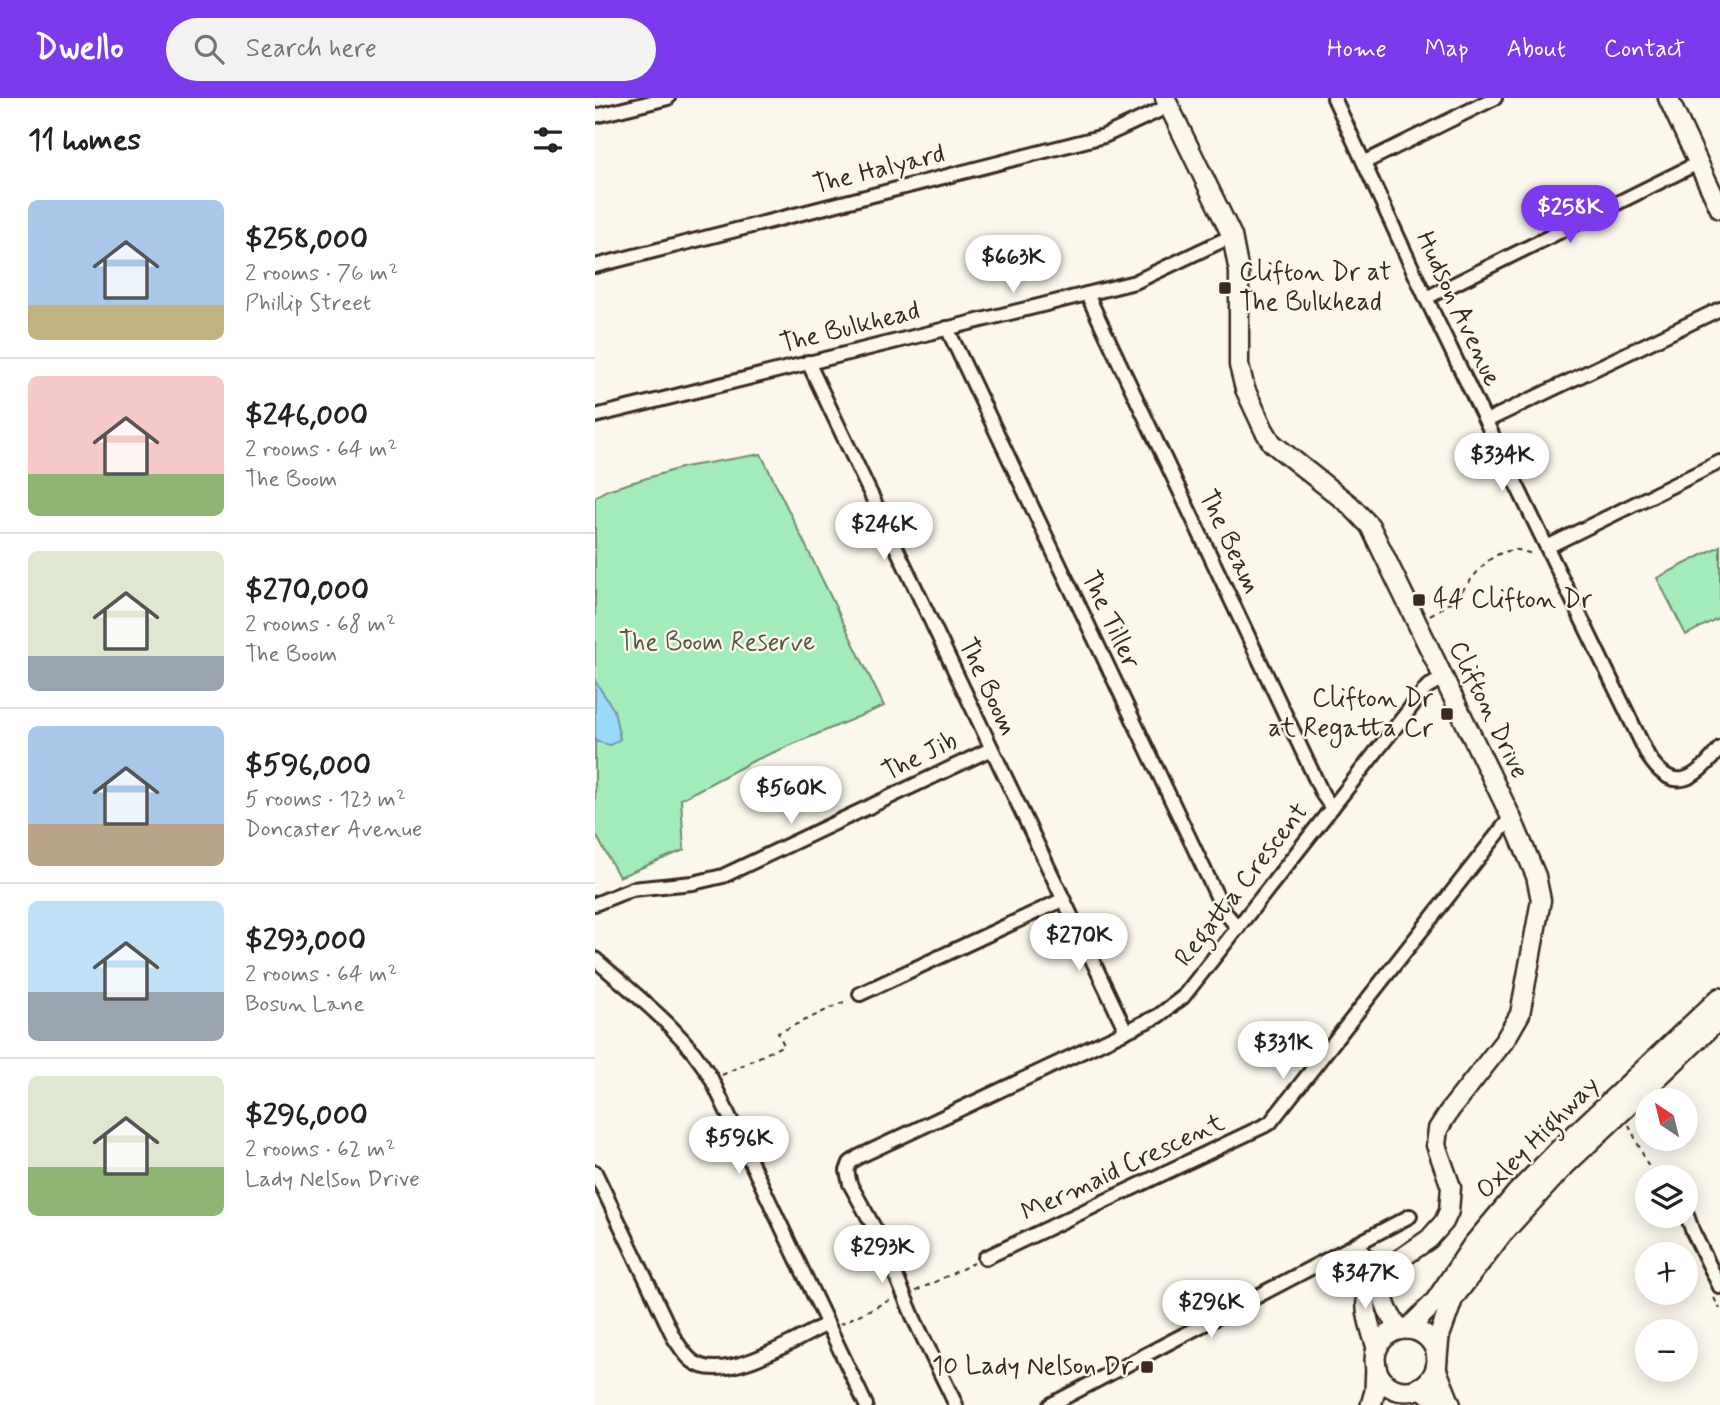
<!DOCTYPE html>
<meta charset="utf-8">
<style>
:root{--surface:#fff;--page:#f2f2f2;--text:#222;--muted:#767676;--line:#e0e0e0;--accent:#7c3aed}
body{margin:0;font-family:Mynerve,sans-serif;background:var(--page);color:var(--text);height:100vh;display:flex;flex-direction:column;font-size:26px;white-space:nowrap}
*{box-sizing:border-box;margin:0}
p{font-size:23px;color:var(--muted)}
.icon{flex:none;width:38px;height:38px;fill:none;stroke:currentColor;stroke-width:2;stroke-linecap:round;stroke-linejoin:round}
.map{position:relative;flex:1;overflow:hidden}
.side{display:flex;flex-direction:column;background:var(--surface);width:595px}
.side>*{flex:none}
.needle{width:46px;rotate:325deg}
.fabs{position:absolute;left:1040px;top:990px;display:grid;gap:14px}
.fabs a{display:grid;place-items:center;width:63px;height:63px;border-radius:50%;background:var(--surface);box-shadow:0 4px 18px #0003;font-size:35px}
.price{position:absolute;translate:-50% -60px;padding:0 16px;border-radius:24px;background:#fff;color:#222;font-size:23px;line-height:46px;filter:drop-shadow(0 2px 4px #0008)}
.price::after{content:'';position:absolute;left:50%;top:42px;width:21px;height:16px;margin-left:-10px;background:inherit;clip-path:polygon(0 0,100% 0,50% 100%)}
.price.selected{background:var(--accent);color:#fff}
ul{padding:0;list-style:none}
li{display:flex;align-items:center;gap:21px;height:175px;padding:0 28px}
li+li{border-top:2px solid var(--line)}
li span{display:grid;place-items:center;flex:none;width:196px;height:140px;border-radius:10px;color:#555}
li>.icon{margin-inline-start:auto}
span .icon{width:84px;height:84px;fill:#fffc;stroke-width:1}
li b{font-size:30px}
h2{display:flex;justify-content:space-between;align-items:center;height:84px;padding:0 28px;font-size:30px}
header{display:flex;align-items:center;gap:42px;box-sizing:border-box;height:98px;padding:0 35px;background:var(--accent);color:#fff}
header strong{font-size:33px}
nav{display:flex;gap:38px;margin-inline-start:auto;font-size:24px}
.search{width:490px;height:63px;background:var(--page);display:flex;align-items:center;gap:18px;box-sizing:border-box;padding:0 24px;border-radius:38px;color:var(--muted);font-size:26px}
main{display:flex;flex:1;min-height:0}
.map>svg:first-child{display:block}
</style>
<header>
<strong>Dwello</strong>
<div class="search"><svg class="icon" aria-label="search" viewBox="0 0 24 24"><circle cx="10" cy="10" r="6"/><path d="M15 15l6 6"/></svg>Search here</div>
<nav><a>Home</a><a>Map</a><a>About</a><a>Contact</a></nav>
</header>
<main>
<section class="side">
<h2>11 homes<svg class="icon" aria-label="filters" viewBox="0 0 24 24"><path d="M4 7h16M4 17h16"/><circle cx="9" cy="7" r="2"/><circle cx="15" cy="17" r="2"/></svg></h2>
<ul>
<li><span style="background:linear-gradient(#a9c7e8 75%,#c2b280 0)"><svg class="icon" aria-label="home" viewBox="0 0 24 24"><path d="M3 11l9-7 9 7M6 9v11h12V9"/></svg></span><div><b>$258,000</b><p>2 rooms · 76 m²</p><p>Phillip Street</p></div></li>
<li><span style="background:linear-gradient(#f6c9c9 70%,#8fb573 0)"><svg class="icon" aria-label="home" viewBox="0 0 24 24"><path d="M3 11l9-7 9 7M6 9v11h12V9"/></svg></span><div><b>$246,000</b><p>2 rooms · 64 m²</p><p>The Boom</p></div></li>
<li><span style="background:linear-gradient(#dfe7d0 75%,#9aa5b1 0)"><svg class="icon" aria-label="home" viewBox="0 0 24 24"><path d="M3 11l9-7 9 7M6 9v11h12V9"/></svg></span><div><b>$270,000</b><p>2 rooms · 68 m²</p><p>The Boom</p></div></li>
<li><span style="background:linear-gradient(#a9c7e8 70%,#b9a48a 0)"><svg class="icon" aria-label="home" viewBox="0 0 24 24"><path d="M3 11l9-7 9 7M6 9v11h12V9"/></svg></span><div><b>$596,000</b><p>5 rooms · 123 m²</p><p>Doncaster Avenue</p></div></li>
<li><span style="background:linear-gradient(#bfe0f5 65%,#9aa5b1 0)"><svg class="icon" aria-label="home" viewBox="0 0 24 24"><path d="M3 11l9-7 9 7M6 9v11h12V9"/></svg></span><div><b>$293,000</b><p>2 rooms · 64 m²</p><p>Bosun Lane</p></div></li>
<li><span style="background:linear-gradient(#dfe7d0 65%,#8fb573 0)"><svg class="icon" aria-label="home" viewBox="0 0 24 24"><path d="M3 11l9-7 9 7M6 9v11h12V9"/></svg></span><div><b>$296,000</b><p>2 rooms · 62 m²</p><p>Lady Nelson Drive</p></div></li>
</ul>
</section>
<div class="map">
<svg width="1125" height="1307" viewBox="0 0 1125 1307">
<rect width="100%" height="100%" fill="#fbf7ec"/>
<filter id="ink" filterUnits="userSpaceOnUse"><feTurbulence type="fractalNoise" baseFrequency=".0143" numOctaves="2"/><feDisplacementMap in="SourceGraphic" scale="14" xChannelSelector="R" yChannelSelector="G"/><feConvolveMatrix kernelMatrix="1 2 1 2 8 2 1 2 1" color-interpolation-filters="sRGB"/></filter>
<g filter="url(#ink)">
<g fill="#a3ecba" stroke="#6f8b6c" stroke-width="2">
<path d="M166,356L289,608L158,663L86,701L89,752L24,779L0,735V399L12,392L89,369Z"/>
<path d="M1125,448V519L1091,537L1062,480Z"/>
</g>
<path fill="#99dafb" stroke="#7394a3" stroke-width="2" d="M0,583L19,612L25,641L15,647L0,643Z"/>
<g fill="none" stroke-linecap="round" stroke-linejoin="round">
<g stroke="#3b2a1e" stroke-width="18">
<g id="street">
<path d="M739,0L831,200L1053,658C1079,698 1101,681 1125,650"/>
<path d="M0,18L73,0"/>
<path d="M770,64L900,0"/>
<path d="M0,168L509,38L574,8"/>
<path d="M492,196L728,697L737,710"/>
<path d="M831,200L1103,65"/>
<path d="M352,230L629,813L643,830"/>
<path d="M213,264L531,933"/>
<path d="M0,318L540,184L637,138"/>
<path d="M891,323L1125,211"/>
<path d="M952,449L1125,364"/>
<path d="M0,806L37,791L98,785L128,778L396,651"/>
<path d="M0,861C41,898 88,932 116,980L271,1307"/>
<path d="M265,896L467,802"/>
<path d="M0,1074L79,1240C84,1247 89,1256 96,1262C126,1289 201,1241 232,1226"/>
<path d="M1090,1112L1098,1134L1125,1189"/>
<path d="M761,1146L787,1174"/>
<path d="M390,1160L675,1025L916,719"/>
<path d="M361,1307L320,1223L285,1140L255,1086L252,1073L255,1065L263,1059L563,918L588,899L832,589L848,580"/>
<path d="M455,1307L815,1118"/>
</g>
</g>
<g stroke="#3b2a1e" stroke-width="23">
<g id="secondary">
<path d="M570,0L637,138L644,174V267L650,291L669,332L677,345L755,407L775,428L916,719L941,778L946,802L925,916L910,942L855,1012L843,1031L841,1047L856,1089L854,1113L849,1124L834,1141L779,1179C764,1201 774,1227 782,1251"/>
<path d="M1073,0L1125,111"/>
<path d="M787,1174C787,1198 789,1213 806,1231"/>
<path d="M841,1270L856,1307"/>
<path d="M825,1289L846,1307"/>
</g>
</g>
<g stroke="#3b2a1e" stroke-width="24">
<g id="primary">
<path d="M813,1231L840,1204L878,1147L921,1096L966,1050L1125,900"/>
<circle cx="811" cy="1262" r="31"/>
<path d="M842,1259L844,1239L858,1200L906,1137L969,1068L1125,920"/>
<path d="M776,1307L780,1293L781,1267"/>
</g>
</g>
<g stroke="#3b2a1e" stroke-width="2" stroke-dasharray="5 5" stroke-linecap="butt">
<path d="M835,517C846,511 855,505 863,497C881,479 890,455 919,452C926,451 933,456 940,456"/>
<path d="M127,977L189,947L183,935L253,902"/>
<path d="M1034,1027L1059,1080"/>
<path d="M321,1193L379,1165"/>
<path d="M1119,1200L1125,1211"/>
<path d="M245,1226L297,1201"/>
</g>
<use href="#street" stroke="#fbf7ec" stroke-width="12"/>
<use href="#secondary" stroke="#fbf7ec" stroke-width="18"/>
<use href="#primary" stroke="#fbf7ec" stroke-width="19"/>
</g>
</g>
<g fill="#3b2a1e" stroke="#fbf7ec" stroke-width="2.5">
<rect x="623" y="183" width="14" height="14" rx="3.5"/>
<rect x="817" y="495" width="14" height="14" rx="3.5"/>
<rect x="845" y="609" width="14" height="14" rx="3.5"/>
<rect x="545" y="1262" width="14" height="14" rx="3.5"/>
</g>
<g text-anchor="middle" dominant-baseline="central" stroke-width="5" stroke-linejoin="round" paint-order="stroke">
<g font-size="26" fill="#3b2a1e" stroke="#fbf7ec">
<text transform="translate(284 72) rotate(-14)">The Halyard</text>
<text transform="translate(863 211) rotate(65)">Hudson Avenue</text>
<text transform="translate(255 230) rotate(-14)">The Bulkhead</text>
<text transform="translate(634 444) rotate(65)">The Beam</text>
<text transform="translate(515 522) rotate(65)">The Tiller</text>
<text transform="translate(392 589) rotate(65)">The Boom</text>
<text transform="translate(893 612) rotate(64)">Clifton Drive</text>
<text transform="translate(325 659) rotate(-26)">The Jib</text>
<text transform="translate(647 787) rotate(-52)">Regatta Crescent</text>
<text transform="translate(943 1040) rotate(-45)">Oxley Highway</text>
<text transform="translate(528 1070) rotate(-25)">Mermaid Crescent</text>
</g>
<g font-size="26" fill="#3b2a1e" stroke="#fbf7ec" text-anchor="start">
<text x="644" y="175">Clifton Dr at<tspan x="644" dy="30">The Bulkhead</tspan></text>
<text x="838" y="502">44 Clifton Dr</text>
<text x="838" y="601" text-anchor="end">Clifton Dr<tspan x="838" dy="30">at Regatta Cr</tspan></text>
<text x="538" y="1269" text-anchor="end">10 Lady Nelson Dr</text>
</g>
<g font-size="26" fill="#555a45" stroke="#fbf7ec">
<text x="122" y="545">The Boom Reserve</text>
</g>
</g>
</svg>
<div class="fabs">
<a><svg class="needle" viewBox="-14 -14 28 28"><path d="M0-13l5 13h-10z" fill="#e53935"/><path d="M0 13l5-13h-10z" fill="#767676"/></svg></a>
<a><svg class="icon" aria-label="layers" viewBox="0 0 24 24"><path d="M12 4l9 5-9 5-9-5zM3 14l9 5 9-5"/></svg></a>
<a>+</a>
<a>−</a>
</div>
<b class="price selected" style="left:975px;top:147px">$258K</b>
<b class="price" style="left:418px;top:197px">$663K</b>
<b class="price" style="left:907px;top:395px">$334K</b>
<b class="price" style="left:289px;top:464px">$246K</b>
<b class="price" style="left:196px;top:728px">$560K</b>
<b class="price" style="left:484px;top:875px">$270K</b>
<b class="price" style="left:688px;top:983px">$331K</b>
<b class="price" style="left:144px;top:1078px">$596K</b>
<b class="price" style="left:287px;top:1187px">$293K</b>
<b class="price" style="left:770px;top:1213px">$347K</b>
<b class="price" style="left:616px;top:1242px">$296K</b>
</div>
</main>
